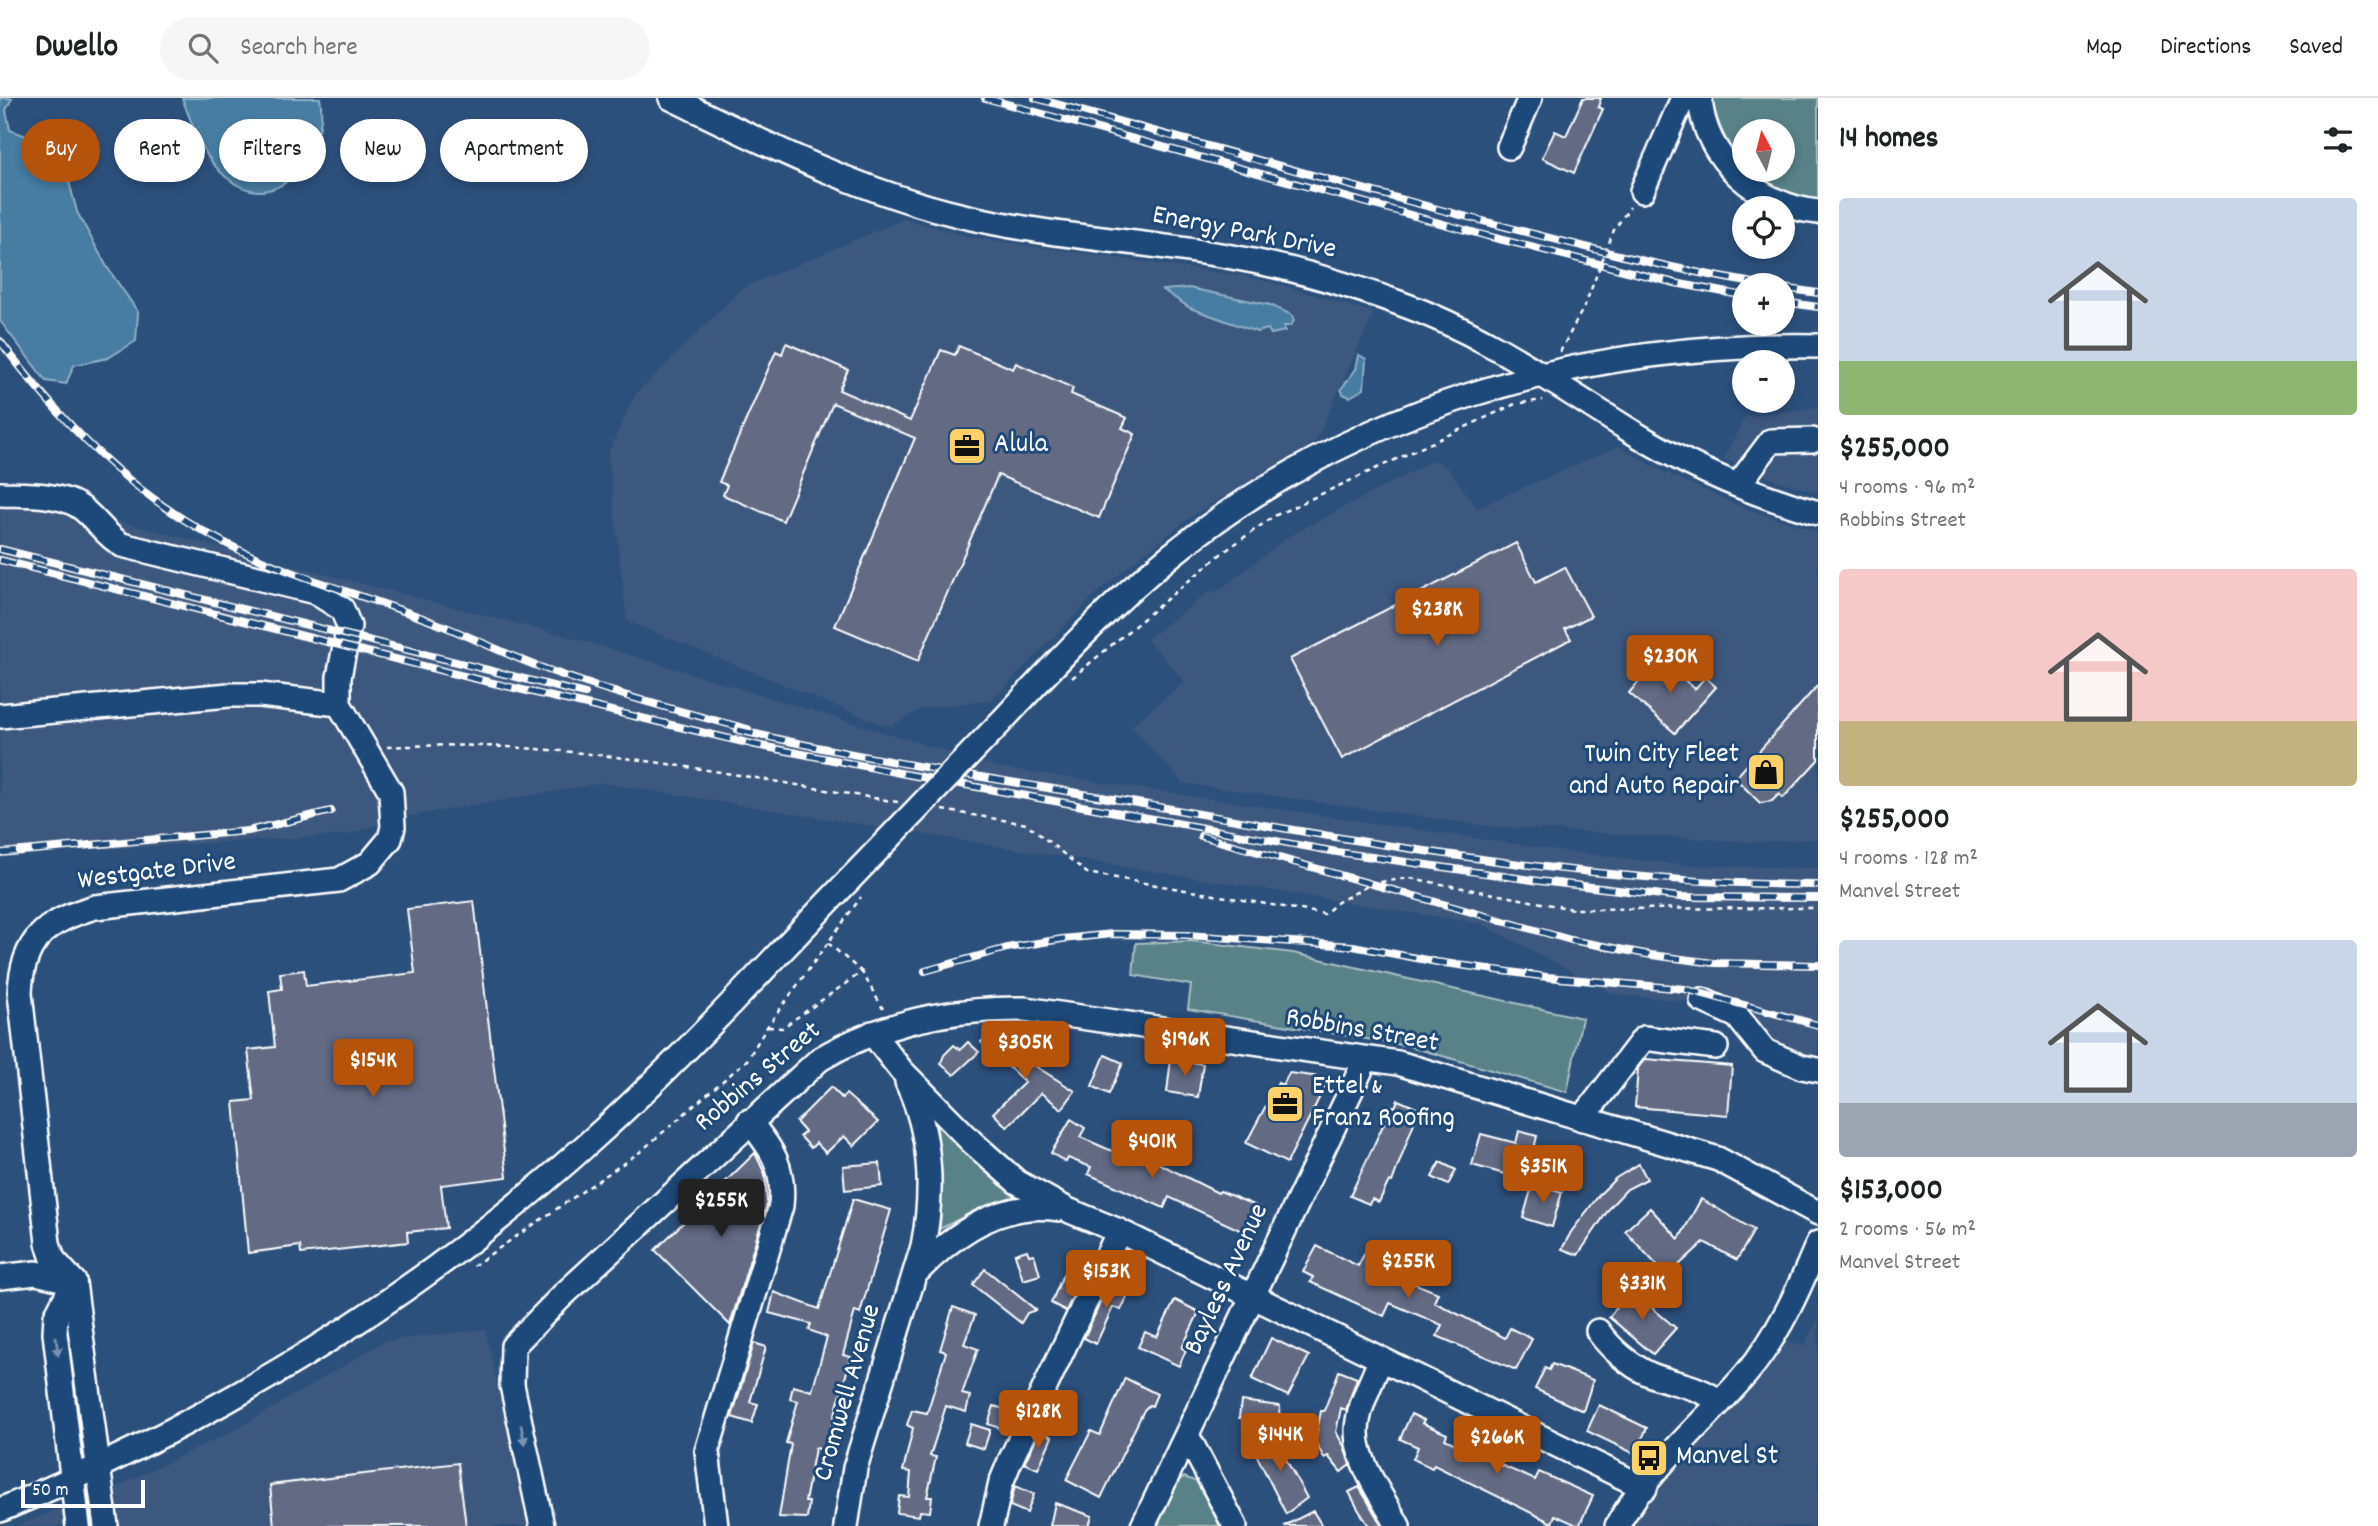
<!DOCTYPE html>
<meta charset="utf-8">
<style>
:root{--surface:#fff;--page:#f6f6f6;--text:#202124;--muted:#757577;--line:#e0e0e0;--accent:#b45309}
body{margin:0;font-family:Dekko,sans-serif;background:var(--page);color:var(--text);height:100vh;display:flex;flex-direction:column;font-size:26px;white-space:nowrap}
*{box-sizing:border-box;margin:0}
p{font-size:23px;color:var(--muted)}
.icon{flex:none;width:38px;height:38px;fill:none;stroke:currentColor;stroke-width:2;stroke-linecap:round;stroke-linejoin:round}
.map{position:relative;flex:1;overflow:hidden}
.details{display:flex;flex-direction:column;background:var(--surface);width:560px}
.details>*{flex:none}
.hud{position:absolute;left:21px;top:21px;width:665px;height:63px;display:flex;gap:14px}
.needle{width:46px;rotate:353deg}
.controls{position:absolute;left:1732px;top:21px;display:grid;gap:14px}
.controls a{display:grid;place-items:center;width:63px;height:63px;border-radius:50%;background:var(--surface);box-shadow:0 4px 10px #0003;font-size:35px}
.scale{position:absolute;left:21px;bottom:18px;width:124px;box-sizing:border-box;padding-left:7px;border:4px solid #fff;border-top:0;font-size:19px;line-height:24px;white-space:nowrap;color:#fff;-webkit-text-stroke:5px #1f4a7a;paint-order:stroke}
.price{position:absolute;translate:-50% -60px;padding:0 16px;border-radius:7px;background:var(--accent);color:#fff;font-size:23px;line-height:46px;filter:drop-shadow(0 2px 4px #0008)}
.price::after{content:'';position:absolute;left:50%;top:42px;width:21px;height:16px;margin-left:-10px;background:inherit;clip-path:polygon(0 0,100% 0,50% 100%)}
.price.active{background:#222;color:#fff}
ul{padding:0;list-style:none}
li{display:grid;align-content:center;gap:14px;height:371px;padding:0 21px}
li span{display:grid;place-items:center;height:217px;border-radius:7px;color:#555}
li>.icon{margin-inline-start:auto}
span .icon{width:126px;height:126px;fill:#fffc;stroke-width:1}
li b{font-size:30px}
h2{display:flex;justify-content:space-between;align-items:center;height:84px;padding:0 21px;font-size:30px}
.chip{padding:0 24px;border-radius:32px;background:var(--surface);box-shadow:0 4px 10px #0003;font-size:24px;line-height:63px}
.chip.active{background:var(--accent);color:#fff}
header{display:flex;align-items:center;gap:42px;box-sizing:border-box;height:98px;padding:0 35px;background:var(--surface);border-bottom:2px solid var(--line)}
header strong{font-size:33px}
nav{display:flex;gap:38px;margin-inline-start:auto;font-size:24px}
.search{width:490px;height:63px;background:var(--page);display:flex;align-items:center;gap:18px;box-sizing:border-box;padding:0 24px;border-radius:38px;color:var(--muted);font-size:26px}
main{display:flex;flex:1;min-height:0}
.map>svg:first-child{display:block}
</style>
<header>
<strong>Dwello</strong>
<div class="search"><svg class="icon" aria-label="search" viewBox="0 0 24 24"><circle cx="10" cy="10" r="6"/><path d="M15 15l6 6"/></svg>Search here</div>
<nav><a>Map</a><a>Directions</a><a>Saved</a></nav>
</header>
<main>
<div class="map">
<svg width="1818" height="1428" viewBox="0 0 1818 1428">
<rect width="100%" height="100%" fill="#2c507c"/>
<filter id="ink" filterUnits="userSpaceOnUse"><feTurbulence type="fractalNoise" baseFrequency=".0143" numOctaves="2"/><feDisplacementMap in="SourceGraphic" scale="14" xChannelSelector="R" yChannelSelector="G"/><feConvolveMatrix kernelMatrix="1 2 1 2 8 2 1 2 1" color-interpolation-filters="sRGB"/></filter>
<g filter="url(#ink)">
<g fill="#3c587e">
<path d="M905,121L970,139L1243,178L1282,187L1374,215L1315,344L1192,418L1130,467L1096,496L992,602L923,610L891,628L883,627L627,523L608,355L635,297L744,189Z"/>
<path d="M1818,309V395L1776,382L1724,361L1745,319Z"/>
<path d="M1619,348L1658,371L1744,410L1818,434V741L1756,744L1488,728L1183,685L1131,628L1185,584L1147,541L1212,492L1216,495L1286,440L1434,362L1449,371L1477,410Z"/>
<path d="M0,393L581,542L997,669L1568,754L1683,767L1818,770V964L1694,904L1614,896L1482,826L603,685L398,720L345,737L0,757Z"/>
<path d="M1818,1221V1428H1632L1655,1395L1768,1270L1786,1243L1804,1248Z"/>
<path d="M485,1231L529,1428H17L125,1385L239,1330L385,1243Z"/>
</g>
<g fill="#598288" stroke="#acc0c4" stroke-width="2">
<path d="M1711,0H1818V102L1790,98L1751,72H1783V33H1745V66C1725,49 1718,25 1711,0Z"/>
<path d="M1192,843L1293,855L1582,920L1567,994L1408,948L1188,911L1191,887L1133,877L1136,845Z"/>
<path d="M937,1029H942L976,1066L1012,1094L1013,1100L974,1113L940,1131L942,1080Z"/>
<path d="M1184,1379L1197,1384L1220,1428H1153L1174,1384Z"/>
</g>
<g fill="#467da2" stroke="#90b1c7" stroke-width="2">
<path d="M0,0H12L6,12L10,32L37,42L48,27L58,41L77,114L107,169L138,214L136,243L108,260L74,267L66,286L46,283L0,223Z"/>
<path d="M182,0H320C330,51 278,124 226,79C202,59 193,28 182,0Z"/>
<path d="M1189,190L1270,207L1292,217L1294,223L1290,228H1284L1285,233L1271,236L1268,231L1257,234L1190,210L1163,192Z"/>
<path d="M1359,257L1366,261L1364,291L1350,299L1343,296L1341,291L1356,271Z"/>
</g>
<g fill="#626a84" stroke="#fff" stroke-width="2">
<path d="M1583,0H1601L1598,9L1603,11L1574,75L1542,60L1555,33L1566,38Z"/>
<path d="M786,245L848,272L839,292L910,323L941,252L955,257L959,248L1013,271L1016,265L1073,290L1071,296L1127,320L1122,330L1135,336L1099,420L998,377L918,563L835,528L915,340L833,305L783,423L723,397L727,387L719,384L776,253L782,256Z"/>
<path d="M1516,445L1536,484L1565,469L1591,518L1565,531L1571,541L1342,661L1290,561Z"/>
<path d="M1659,560L1695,591L1705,579L1716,589L1675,635L1629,595Z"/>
<path d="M1818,587V662L1783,700L1779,696L1772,703L1760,705L1739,684L1738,677Z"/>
<path d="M474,803L507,1079L441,1087L446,1130L407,1134L408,1144L301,1156L300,1148L248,1155L234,1004L254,1002L248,952L275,949L269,893L282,891L280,875L304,872L306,888L415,875L407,811Z"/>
<path d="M994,931L1032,966L1075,993L1062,1011L1041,995L1007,1029L993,1015L1025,984L981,944Z"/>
<path d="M968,944L979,954L954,977L941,965L944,957L954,947L960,952Z"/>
<path d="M1105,957L1123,965L1109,996L1092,988Z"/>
<path d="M1171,961L1203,966L1198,999L1167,994Z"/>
<path d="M1645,961L1732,968L1728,1017L1635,1009L1638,970Z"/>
<path d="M1289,975L1329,980L1287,1065L1246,1045L1278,985L1283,987Z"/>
<path d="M831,989L842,1000L846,996L878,1024L854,1048L844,1038L826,1055L816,1045L811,1050L800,1038L805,1034L796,1024Z"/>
<path d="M1398,1002L1419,1011L1392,1084L1389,1083L1379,1104L1372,1101L1369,1106L1350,1098L1392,1008L1395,1009Z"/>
<path d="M1071,1021L1085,1030L1080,1039L1128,1060L1132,1052L1218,1095L1220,1093L1259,1109L1246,1135L1169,1099L1164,1110L1088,1076L1091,1069L1068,1060L1066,1064L1051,1055Z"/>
<path d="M1519,1033L1537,1038L1528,1076L1509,1072L1508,1077L1472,1067L1481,1036L1516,1045Z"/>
<path d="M755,1055L765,1076L767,1106L730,1227L655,1152Z"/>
<path d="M1440,1064L1456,1072L1448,1087L1432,1079Z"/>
<path d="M880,1065L882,1088L845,1092L843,1068Z"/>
<path d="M1639,1066L1647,1081L1627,1091L1611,1108L1578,1157L1562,1151L1571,1134L1600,1096L1616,1080Z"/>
<path d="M1533,1085L1562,1094L1552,1129L1523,1120Z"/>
<path d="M853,1101L891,1112L860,1215L855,1213L843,1257L851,1259L825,1352L815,1350L805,1404H809L807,1420L779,1419L791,1346L786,1345L798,1303L790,1301L793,1288L812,1293L827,1239L809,1232L811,1226L769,1215L774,1194L819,1211Z"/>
<path d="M1701,1101L1754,1132L1737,1162L1704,1144L1667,1178L1625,1133L1650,1110L1679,1141Z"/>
<path d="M1371,1143L1414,1164L1406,1182L1438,1195L1434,1204L1505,1240L1510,1230L1532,1241L1516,1272L1437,1238L1442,1227L1390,1205L1384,1218L1310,1184L1313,1179L1303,1174L1317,1148L1358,1168Z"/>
<path d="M1027,1152L1029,1157L1034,1156L1040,1177L1023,1182L1015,1156Z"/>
<path d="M1071,1158L1088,1166L1066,1213L1051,1205Z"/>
<path d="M985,1171L1036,1212L1027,1215L1021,1225L973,1187Z"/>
<path d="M1110,1184L1130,1193L1121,1212L1113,1209L1096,1246L1084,1240Z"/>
<path d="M1631,1192L1676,1230L1653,1256L1609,1219Z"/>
<path d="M1175,1202L1199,1214L1182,1250L1186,1252L1179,1268L1138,1249L1145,1234L1157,1239Z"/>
<path d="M953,1209L975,1217L964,1246L978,1251L962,1296L970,1298L966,1314L946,1308L930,1358L936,1359L927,1399H932L930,1414L920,1413L919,1418L897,1415L899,1398L909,1399L911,1374L903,1373L913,1330L907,1327L912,1312L927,1315L946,1254L940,1252Z"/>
<path d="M1271,1240L1309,1258L1288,1298L1252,1281Z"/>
<path d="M754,1245L766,1249L750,1304L758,1306L752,1325L732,1319Z"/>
<path d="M1552,1266L1593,1282L1583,1313L1535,1291L1545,1270L1549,1272Z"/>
<path d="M1339,1273L1357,1280L1346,1312L1341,1310L1336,1334L1344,1348L1350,1367L1341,1374L1328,1358L1324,1360L1315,1343L1321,1313H1324Z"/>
<path d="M1125,1280L1157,1296L1152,1308L1149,1307L1144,1312L1101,1400L1066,1382L1091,1333L1100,1337Z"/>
<path d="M1241,1303L1280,1308L1278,1326L1239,1320Z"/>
<path d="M1599,1307L1647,1330L1635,1356L1587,1333Z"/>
<path d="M994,1308L1008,1312L1002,1331L988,1326Z"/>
<path d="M1411,1316L1424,1322L1422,1325L1447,1336L1445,1341L1478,1357L1535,1382L1539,1374L1593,1398L1579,1428L1555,1417L1552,1425L1434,1367L1432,1370L1413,1361L1418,1349L1400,1341Z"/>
<path d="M971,1326L990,1332L984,1351L965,1345Z"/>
<path d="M1040,1333L1052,1339L1038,1371L1024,1365Z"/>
<path d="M1279,1336L1287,1351L1282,1354L1307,1400L1286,1416L1253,1350Z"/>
<path d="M458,1365L466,1428H274L270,1387Z"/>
<path d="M1015,1388L1034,1396L1027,1415L1010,1408Z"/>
<path d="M1359,1389L1367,1402L1382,1428H1369L1358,1411L1349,1394Z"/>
<path d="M1055,1405L1092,1418L1089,1428H1050Z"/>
<path d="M1313,1413L1322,1428H1284Z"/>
</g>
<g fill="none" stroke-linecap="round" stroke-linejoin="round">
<g stroke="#fff" stroke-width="28">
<g id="minor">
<path d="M671,0C766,46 860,94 963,118C1052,139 1143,143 1232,159C1290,169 1344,185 1399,205C1482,234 1552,284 1626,330C1685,367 1751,396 1818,415"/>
<path d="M1700,0C1704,61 1759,108 1818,114"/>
<path d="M1509,49L1530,0"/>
<path d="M1642,93L1683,0"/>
<path d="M1738,387L1771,343L1812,342"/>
<path d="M0,396C24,397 56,395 77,407C94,417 104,437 122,447L315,494L342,511L349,528L339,579V606L391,694L393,729L390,741L370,765L339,782L95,809C46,823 22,842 20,895L48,1145L53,1161L74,1184L106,1428"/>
<path d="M0,618L229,597H260L339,606"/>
<path d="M1000,625C1055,566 1108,508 1170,458C1354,308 1585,244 1818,248"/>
<path d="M1702,902L1737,918L1765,953L1802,969L1818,972"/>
<path d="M872,935L901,972L973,1045L1017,1084L1070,1113L1119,1133L1645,1390"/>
<path d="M1582,1021L1644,940L1716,949"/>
<path d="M917,1174C954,1135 1003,1102 1059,1111"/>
<path d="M0,1179L36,1175L74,1184"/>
<path d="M74,1184L56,1218L55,1235L78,1428"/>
<path d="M1598,1233C1610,1250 1629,1267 1649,1276C1675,1287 1695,1286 1720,1304"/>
<path d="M1380,1262C1372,1284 1357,1310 1357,1334C1357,1366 1384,1401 1398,1428"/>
<path d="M1187,1337L1235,1428"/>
<path d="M0,1412C217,1322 419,1199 593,1041C683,960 765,869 849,782"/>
<path d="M542,1428L512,1287L513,1248L562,1198L820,961C882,924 954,910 1025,911L1398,965L1718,1061L1818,1115"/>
<path d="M716,1428L707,1353L781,1108C785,1070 773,1052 749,1023"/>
<path d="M846,1428L855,1370L923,1148C934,1093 931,1035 907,984"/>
<path d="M991,1428L1001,1385L1010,1363L1119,1133"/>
<path d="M1143,1428L1366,961"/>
<path d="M1617,1428C1648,1371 1704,1325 1746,1276C1779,1237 1799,1191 1818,1145"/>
</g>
</g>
<g stroke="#fff" stroke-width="2.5" stroke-dasharray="5 5" stroke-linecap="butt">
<path d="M1560,254L1585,207L1614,132L1630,109"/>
<path d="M1522,305L1543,302"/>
<path d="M1072,580L1221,456L1274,418L1515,306"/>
<path d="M387,649C559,639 730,677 898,704"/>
<path d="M942,712L1027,726L1087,775L1324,816L1338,804L1373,785L1410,780L1573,811L1818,810"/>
<path d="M828,845L862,874"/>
<path d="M768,929L782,930L862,874L883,911"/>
<path d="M473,1168L640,1054L747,962L767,929L861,799"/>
</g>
<use href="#minor" stroke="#1f4a7a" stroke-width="23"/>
<g stroke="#fff" stroke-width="8">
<g id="rail">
<path d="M985,0L1487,138L1675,185L1745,198"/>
<path d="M1035,0C1176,40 1318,79 1460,117C1561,143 1662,170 1765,187"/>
<path d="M1783,190L1818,195"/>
<path d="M1783,204L1818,209"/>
<path d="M0,243C59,321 125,391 212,438C279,475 357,495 428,522C466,536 502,555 540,569C607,594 678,613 748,631"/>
<path d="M0,451L585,596"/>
<path d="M0,462L447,574L756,647L905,676L1337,754L1539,783L1680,799L1818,800"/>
<path d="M738,632C876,664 1016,684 1154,708C1373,746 1595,786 1818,787"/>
<path d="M1201,738L1571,842L1651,857L1714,865L1818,867"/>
<path d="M0,755L248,733L331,713"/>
<path d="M925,873L1007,850L1062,841L1113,836L1187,837L1353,848L1437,864L1547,879L1685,891L1818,927"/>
</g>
</g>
<use href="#rail" stroke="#1f4a7a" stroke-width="5" stroke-dasharray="16" stroke-linecap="butt"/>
<g stroke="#fff" stroke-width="28" stroke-linecap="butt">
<path id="minor-bridge" d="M849,782L1000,625"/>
</g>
<use href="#minor-bridge" stroke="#1f4a7a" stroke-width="23"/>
</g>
<defs><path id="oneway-solid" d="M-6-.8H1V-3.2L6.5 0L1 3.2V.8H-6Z" transform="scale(1.75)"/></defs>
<g fill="#7992af">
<use href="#oneway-solid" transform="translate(57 1248) rotate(83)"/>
<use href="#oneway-solid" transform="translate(523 1337) rotate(78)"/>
</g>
</g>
<defs>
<g id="office-square" transform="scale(2.0125)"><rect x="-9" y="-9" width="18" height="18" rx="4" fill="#ffd166" stroke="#1f4a7a"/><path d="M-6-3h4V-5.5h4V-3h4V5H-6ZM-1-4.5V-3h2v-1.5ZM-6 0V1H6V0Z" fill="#111"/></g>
<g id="shop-square" transform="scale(2.0125)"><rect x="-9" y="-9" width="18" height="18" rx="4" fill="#ffd166" stroke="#1f4a7a"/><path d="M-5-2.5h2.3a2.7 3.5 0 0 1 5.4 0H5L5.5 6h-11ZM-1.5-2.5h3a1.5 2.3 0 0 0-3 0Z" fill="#111"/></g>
<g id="bus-square" transform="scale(2.0125)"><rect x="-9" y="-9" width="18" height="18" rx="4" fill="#ffd166" stroke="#1f4a7a"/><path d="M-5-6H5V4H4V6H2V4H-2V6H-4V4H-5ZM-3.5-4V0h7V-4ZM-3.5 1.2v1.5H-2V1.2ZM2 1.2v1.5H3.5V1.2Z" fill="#111"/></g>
</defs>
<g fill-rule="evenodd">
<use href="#office-square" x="967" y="348"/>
<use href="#shop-square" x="1766" y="674"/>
<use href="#office-square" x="1285" y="1006"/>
<use href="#bus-square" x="1649" y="1360"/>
</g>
<g text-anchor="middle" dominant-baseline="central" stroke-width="6" stroke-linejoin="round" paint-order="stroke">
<g font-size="28" fill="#fff" stroke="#1f4a7a">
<text transform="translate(1244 136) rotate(11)">Energy Park Drive</text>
<text transform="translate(157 775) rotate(-7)">Westgate Drive</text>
<text transform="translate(1362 934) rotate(10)">Robbins Street</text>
<text transform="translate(759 980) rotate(-40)">Robbins Street</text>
<text transform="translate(1228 1182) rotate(-65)">Bayless Avenue</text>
<text transform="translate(849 1295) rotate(-74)">Cromwell Avenue</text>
</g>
<g font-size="28" fill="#fff" stroke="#1f4a7a" text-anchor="start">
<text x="994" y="348">Alula</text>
<text x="1739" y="658" text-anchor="end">Twin City Fleet<tspan x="1739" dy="32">and Auto Repair</tspan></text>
<text x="1312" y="990">Ettel &amp;<tspan x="1312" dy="32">Franz Roofing</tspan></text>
<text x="1676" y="1360">Manvel St</text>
</g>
</g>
</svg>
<div class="controls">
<a><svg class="needle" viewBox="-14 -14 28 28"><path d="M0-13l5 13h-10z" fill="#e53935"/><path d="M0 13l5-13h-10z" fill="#757577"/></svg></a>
<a><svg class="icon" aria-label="locate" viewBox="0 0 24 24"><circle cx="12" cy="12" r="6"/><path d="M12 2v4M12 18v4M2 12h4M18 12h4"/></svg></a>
<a>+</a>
<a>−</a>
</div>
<div class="scale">50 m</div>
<b class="price" style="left:1437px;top:550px">$238K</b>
<b class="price" style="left:1670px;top:597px">$230K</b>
<b class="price" style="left:1185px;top:980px">$196K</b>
<b class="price" style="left:1025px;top:983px">$305K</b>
<b class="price" style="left:373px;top:1001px">$154K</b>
<b class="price" style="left:1152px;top:1082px">$401K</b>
<b class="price" style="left:1543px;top:1107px">$351K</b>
<b class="price active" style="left:721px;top:1141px">$255K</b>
<b class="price" style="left:1408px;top:1202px">$255K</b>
<b class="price" style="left:1106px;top:1212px">$153K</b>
<b class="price" style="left:1642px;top:1224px">$331K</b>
<b class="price" style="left:1038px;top:1352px">$128K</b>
<b class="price" style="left:1280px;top:1375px">$144K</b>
<b class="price" style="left:1497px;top:1378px">$266K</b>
<div class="hud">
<a class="chip active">Buy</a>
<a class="chip">Rent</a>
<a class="chip">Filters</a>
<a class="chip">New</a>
<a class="chip">Apartment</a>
</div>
</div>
<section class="details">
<h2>14 homes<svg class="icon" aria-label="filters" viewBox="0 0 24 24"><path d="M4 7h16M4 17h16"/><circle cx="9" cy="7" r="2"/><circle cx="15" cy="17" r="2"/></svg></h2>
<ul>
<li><span style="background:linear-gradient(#c9d6e8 75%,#8fb573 0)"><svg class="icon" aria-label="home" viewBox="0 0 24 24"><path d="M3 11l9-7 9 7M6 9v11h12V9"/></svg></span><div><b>$255,000</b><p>4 rooms · 96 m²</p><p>Robbins Street</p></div></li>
<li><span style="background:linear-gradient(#f6c9c9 70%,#c2b280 0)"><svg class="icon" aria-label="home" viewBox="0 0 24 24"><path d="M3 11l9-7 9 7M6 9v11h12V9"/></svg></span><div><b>$255,000</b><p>4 rooms · 128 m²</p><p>Manvel Street</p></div></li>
<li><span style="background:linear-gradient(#c9d6e8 75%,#9aa5b1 0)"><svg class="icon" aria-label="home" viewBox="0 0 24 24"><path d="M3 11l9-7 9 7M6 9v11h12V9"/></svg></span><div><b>$153,000</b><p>2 rooms · 56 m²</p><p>Manvel Street</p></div></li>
</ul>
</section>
</main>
